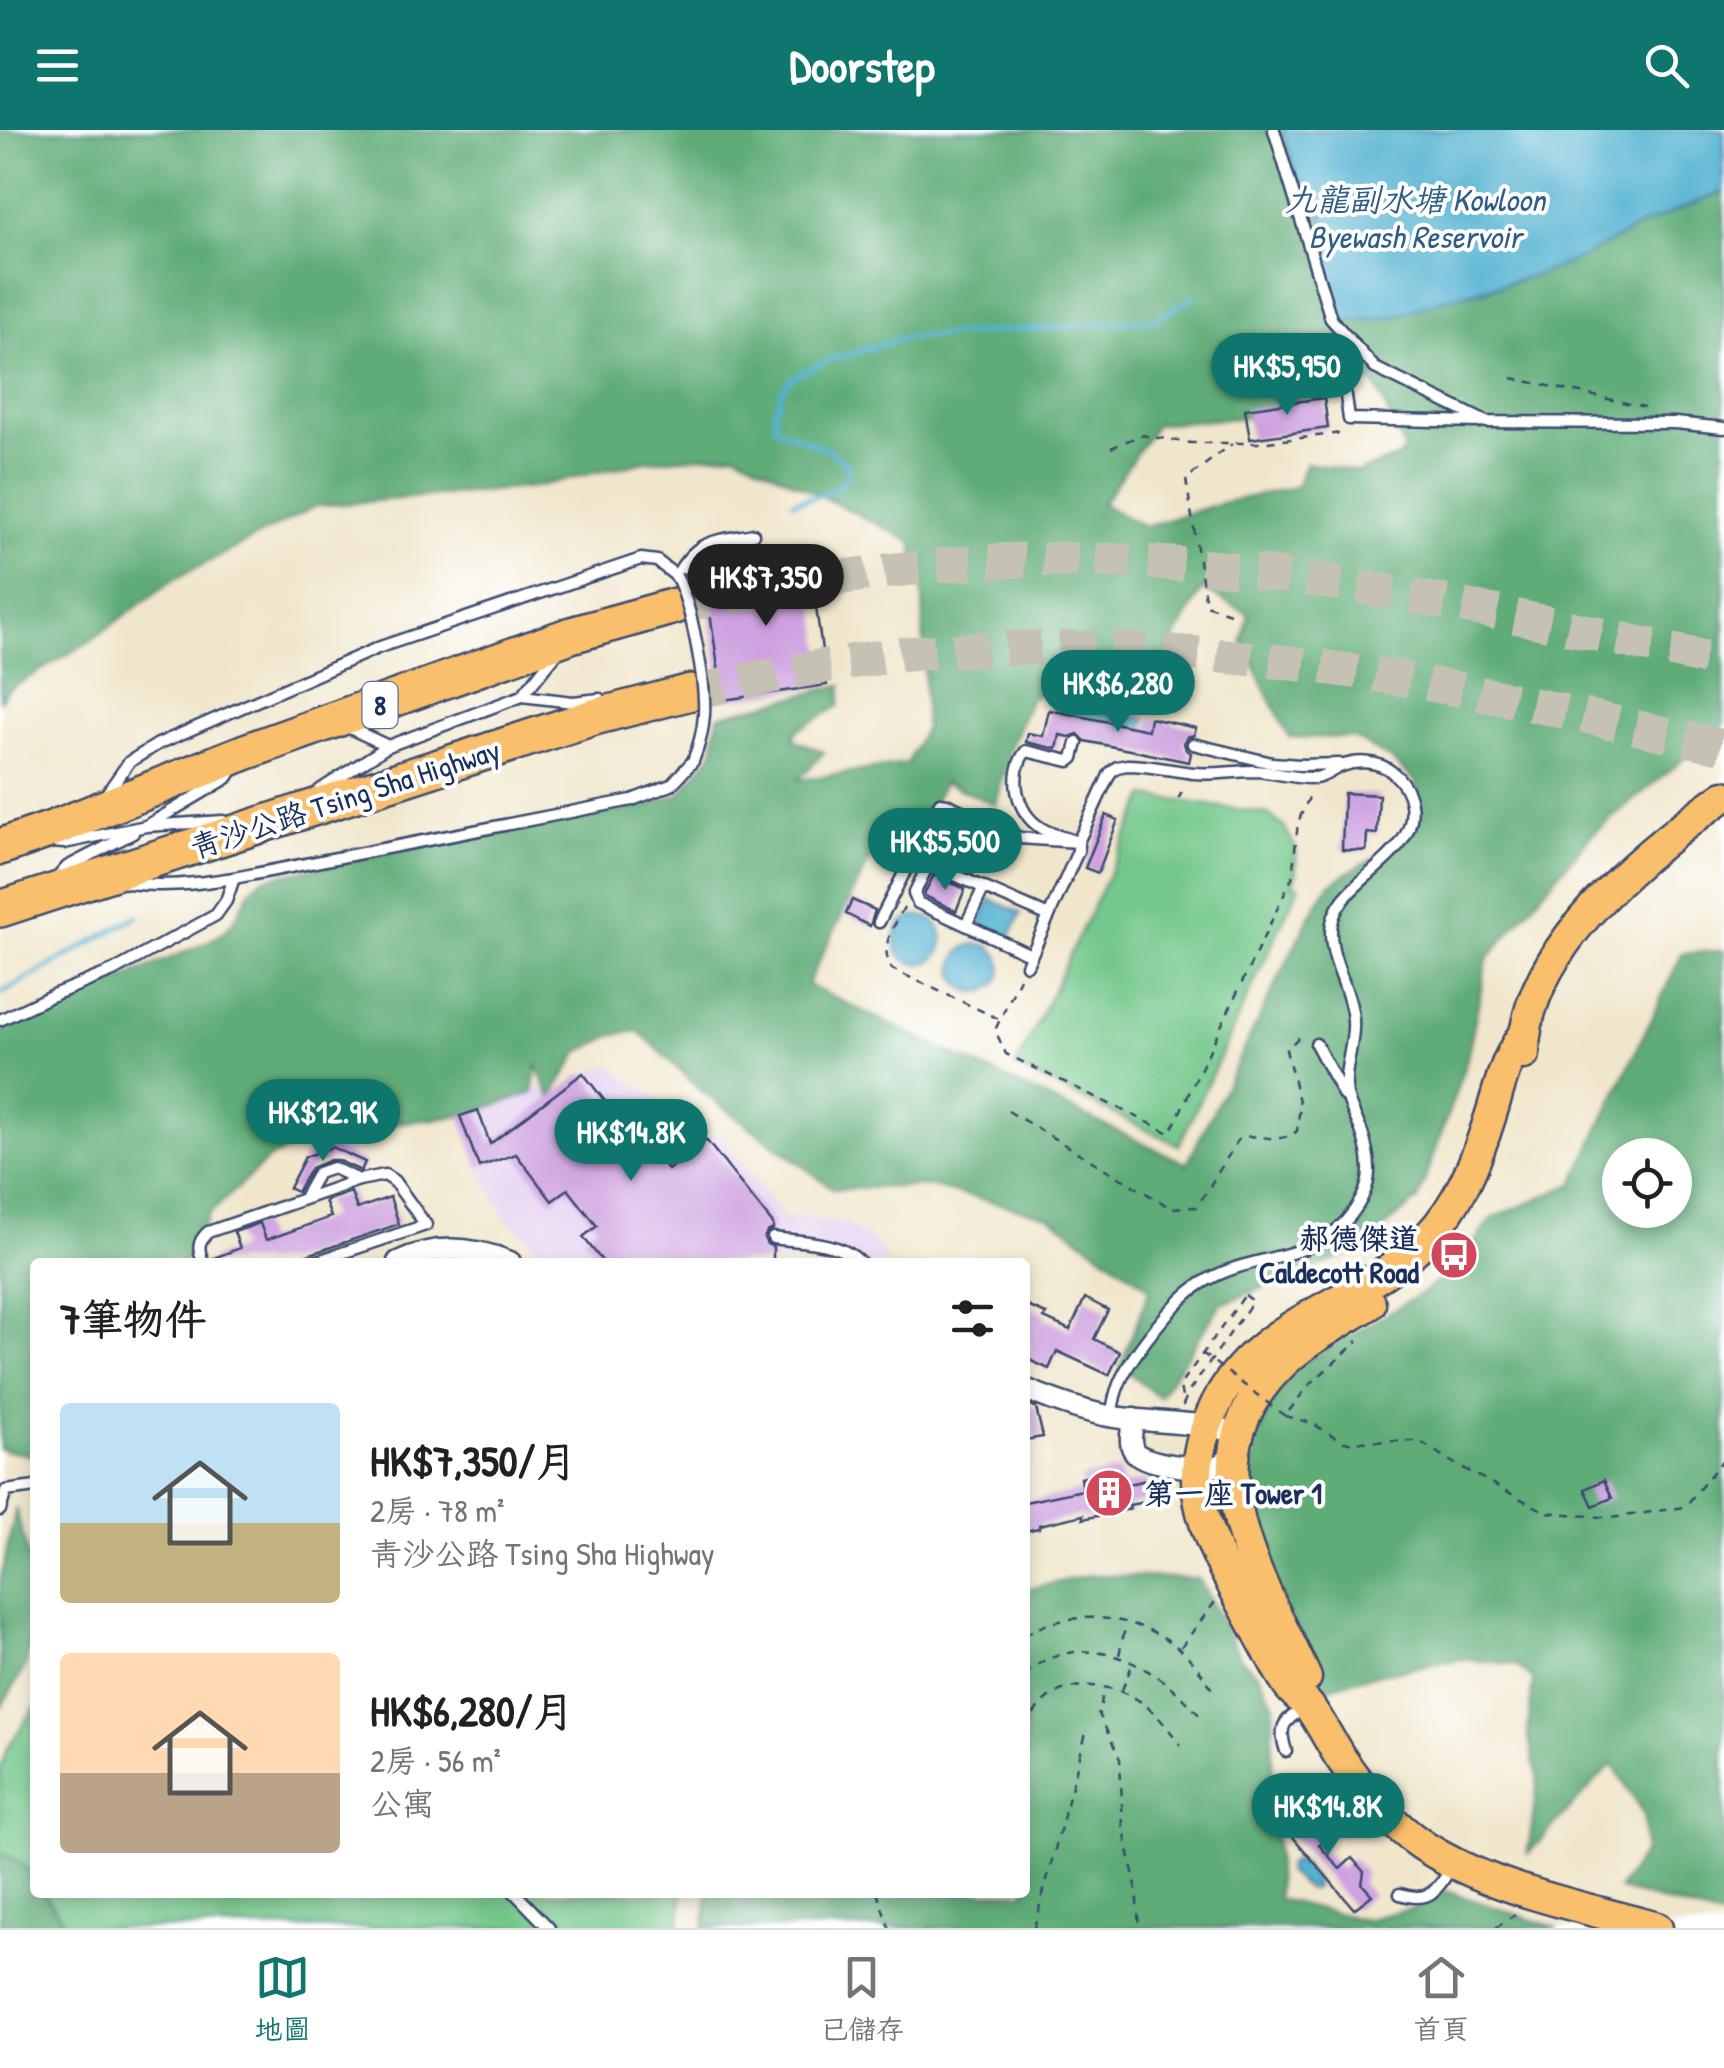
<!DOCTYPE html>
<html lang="zh-TW">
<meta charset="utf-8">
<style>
:root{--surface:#fff;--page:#f2f2f2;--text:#202124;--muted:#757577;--line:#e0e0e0;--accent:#0f766e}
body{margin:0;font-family:"Patrick Hand","LXGW WenKai TC",sans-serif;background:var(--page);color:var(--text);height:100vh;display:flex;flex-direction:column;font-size:38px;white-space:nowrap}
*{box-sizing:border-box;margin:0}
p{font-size:32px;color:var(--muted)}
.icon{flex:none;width:55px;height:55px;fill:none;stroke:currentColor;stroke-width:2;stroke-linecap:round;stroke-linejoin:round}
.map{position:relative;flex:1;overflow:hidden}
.sheet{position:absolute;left:30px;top:1128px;width:1000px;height:640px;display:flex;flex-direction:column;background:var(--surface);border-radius:10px;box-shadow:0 5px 15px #0003}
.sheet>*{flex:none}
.controls{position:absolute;left:1602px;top:1008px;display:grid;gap:20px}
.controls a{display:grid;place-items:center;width:90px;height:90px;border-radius:50%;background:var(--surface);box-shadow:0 5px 15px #0003;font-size:50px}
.price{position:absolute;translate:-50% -85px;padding:0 22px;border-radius:35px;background:var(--accent);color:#fff;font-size:32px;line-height:65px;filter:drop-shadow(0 2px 5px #0008)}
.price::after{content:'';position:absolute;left:50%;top:60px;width:30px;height:22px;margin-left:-15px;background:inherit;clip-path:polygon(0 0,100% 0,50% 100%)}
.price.current{background:#222;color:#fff}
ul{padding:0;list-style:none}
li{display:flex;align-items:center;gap:30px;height:250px;padding:0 30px}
li span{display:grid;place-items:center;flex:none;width:280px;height:200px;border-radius:10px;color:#555}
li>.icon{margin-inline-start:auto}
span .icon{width:120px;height:120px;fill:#fffc;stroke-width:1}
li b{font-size:42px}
h2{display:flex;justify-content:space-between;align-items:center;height:120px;padding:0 30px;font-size:42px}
header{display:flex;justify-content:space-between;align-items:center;height:130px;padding:0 30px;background:var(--accent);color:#fff;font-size:45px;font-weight:700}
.dock{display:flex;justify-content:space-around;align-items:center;height:140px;border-top:2px solid var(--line);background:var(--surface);font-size:28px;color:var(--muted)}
.dock a{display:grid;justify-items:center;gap:5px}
.dock .current{color:var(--accent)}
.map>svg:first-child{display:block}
</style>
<header><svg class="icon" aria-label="menu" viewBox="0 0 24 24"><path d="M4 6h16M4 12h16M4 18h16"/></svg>Doorstep<svg class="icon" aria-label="search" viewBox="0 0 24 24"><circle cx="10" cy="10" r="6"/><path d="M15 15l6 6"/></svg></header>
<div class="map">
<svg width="1724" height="1798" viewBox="0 0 1724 1798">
<rect width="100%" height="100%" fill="#fff"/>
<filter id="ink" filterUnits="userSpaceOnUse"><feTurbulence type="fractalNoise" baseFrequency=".01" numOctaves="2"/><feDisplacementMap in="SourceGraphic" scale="20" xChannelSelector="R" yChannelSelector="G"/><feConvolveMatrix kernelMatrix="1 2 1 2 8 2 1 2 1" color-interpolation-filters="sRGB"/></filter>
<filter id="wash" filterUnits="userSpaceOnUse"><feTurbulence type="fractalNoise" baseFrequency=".0048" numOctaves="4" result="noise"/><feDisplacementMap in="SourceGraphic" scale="40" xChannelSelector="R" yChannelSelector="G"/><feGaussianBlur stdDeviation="2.25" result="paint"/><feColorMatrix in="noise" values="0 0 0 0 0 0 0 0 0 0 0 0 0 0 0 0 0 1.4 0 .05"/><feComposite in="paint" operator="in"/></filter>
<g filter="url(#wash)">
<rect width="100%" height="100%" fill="#f0e6cb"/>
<path fill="#e6d2f0" d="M611,936L704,1004H720L784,1087L843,1092L876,1113L888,1132H553L505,1087L479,1037L460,986L533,963L540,955L551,967L583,944Z"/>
<g fill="#74c88b" stroke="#487c74" stroke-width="2.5">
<path d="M1146,666L1268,684L1285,698L1296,719V745L1293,753L1299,756L1179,1015L1016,937Z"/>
<path d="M35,1577V1762L683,1763L679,1798H42L0,1749V1641L6,1620Z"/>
</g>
<g fill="#5fac77" stroke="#3d6e6a" stroke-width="2.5" fill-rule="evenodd">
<path d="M0,0H1282L1307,78L1319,76L1327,103L1316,107L1341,191L1484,161L1543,143L1585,126L1642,95L1724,61V596L1591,705L1487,829L1467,929L1418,1070L1353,1123L1221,1174L1159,1267L1120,1237L1150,1158L1049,1086L929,1056L834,1059L700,960L639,901L615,904L579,922L551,968L537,936L533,963L460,986L323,1001L267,1030L208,1085L192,1132H35V1326L0,1319V901L206,813C213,808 222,805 228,798C243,783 244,760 264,748L430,715L598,685L652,674L680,664L713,622L718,586L842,555L839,576L797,600L793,609L824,622L798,650L907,634L925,597L923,467L912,412L736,323L646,331L534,357L316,376L173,450L87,513L6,561L0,572ZM1351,246L1374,252L1404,318L1399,327L1358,342L1306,333L1296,357L1218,374L1145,397L1102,374L1156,294L1292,284ZM1202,459L1249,484L1242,511L1289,607L1354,608L1392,630L1415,651L1422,688L1397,708L1380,726L1360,735L1329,755L1307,791L1187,1034L807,855L890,689L919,702L944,652L996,675L1010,618L1031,568L1052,558L1128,570L1142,562L1166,526Z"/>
<path d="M1724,820V1789L1619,1759L1644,1722V1685L1612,1634L1528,1723L1538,1650L1528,1603L1533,1549L1515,1534L1460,1529L1364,1547L1323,1559C1275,1455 1203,1334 1301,1234L1429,1159L1464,1128L1491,1089L1573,1054L1682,824ZM1620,1025H1675V1080H1620Z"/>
<path d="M16,1378L35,1455V1493L25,1537L0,1579V1452Z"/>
<path d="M1090,1445L1199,1449L1241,1529L1260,1546L1274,1575L1272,1624L1278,1769L1364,1790L1414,1778L1446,1761L1557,1798H704L708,1763L1025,1762V1460Z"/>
<path d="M0,1723C19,1730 35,1740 35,1762L43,1763L69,1798H0Z"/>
</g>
<g fill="#53b2d1" stroke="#377098" stroke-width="2.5">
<path d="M1282,0H1724V61L1642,95L1585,126L1544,143L1439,171L1389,188L1340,191L1315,107L1327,102L1319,76L1307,79Z"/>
<path d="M1053,570L1146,589L1142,608L1049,588Z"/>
<path d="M990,769L1021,783L1010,808L979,795Z"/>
<circle cx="919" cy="810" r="24"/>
<circle cx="978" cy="838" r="24"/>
<path d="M1294,1730C1303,1733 1314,1746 1315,1755L1313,1759H1307L1288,1743L1287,1735Z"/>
</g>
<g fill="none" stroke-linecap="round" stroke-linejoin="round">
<g stroke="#53b2d1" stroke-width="5">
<path d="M793,372C816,366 845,364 849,337L832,322L776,298L774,282L783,258L793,247L829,230L906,208L1153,190L1194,167"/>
<path d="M0,864L138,786"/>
</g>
</g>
<g id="blocks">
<g fill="#cea2e0">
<path d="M1324,268L1328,298L1250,309L1245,279Z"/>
<path d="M809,428L827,555L723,570L704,443Z"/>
<path d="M1049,580L1148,600L1150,588L1196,598L1194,605L1187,607L1184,613L1186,620L1191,623L1189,632L1085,611L1078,604L1070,607L1060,605L1057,619L1026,612L1028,603L1043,606Z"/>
<path d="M1344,663L1379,665L1377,704L1367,703L1366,721L1342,720Z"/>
<path d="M1106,685L1118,690L1098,743L1085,738Z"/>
<path d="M945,686L1004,710L991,742L976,736L973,743L935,728L938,721L933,719Z"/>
<path d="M934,745L965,759L956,781L925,766L924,764Z"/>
<path d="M852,770L875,780L870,796L846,784Z"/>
<path d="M583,943L629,1002L634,997L668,1040L706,1010L773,1094V1099L767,1102L764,1108L767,1114L773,1117V1132H603L583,1107L597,1096L568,1059L552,1071L516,1024L479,1037L460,986L478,980L490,1014Z"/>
<path d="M332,1017L365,1032L361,1041L337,1030H330L311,1038L297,1062L289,1058L305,1027Z"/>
<path d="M351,1062L357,1079L390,1067L399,1094L287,1132H212L211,1129L240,1118L234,1102L260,1093L266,1110L331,1087L325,1071Z"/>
<path d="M1085,1168L1108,1180L1094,1209L1120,1222L1109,1245L1057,1221L1049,1239L1025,1228V1175L1046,1184L1044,1188L1070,1200Z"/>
<path d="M1025,1274L1036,1278L1043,1307L1025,1310Z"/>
<path d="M1119,1340L1123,1355L1147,1350L1151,1371L1129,1375L1130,1379L1083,1389V1385L1039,1395V1398L1025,1401V1372L1083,1360L1081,1348Z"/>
<path d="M1604,1350L1612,1368L1593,1376L1585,1359Z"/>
<path d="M1299,1680L1308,1690L1321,1691L1332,1704L1319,1715L1340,1739L1352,1728L1364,1742L1362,1754L1372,1765L1354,1779L1282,1694Z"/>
</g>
</g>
</g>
<g filter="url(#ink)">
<use href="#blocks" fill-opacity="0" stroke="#3b4a6e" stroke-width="2.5"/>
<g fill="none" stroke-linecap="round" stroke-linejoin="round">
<g stroke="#c5c1b5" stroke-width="35" stroke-dasharray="35 18" stroke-linecap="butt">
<path d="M675,476C792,454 909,433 1028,430C1264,424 1495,482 1724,532"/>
<path d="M691,562C770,547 850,528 930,522C1069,512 1208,521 1345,540C1473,558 1598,590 1724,617"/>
</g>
<g stroke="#3b4a6e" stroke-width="15">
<g id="service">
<path d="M1274,0L1331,189L1375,238L1486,292L1675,293L1724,298"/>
<path d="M1346,266L1349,289L1480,292"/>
<path d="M522,566L556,524"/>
<path d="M343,595L388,616"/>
<path d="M1193,614L1272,633L1300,635L1339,634"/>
<path d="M320,660L388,616L522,566L573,572L600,569"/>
<path d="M105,666L129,632L158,614L380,517L641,429L657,431L676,446C698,408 713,412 753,404"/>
<path d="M148,695L227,648L233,639"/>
<path d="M52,712L64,713L146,696L223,691"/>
<path d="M58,747L67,737L133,703"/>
<path d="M121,752C159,758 196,754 234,748L632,670L671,655L693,631"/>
<path d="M879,792L940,673L947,674L1020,708L1078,712L1110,643L1117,637L1127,635C1150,635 1172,641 1194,643C1215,645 1235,641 1255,641C1275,642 1295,649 1315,648C1325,647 1333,639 1342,636C1358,630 1379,631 1392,642C1402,650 1409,662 1411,674C1420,732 1330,749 1331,803C1331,833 1351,860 1353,890C1355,915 1342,940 1347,965C1350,977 1356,988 1361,1000C1374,1037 1373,1060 1346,1091C1318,1123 1277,1125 1238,1137C1219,1143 1199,1153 1185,1166C1164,1185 1127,1231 1118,1257C1114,1266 1113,1277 1111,1286"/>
<path d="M966,795L984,757"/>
<path d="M1031,825L918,773L914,764L926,739L934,736L1049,786"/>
<path d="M1027,835L1078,721V712C1066,708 1052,705 1041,698C1016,683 1008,644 1026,621L1069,631L1073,628L1077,613"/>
<path d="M0,890L53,865L113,841L216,785L226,771L234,748"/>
<path d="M1316,914L1344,966"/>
<path d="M305,1066L318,1043L333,1038L359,1050"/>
<path d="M773,1108C802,1112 839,1111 860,1132"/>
<path d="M203,1132C198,1119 197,1112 208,1102L359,1050L385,1045L394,1051L426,1095L315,1132"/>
<path d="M6,1361L35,1357"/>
<path d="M0,1380L6,1361"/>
<path d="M1286,1621C1278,1597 1283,1591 1304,1578"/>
<path d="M514,1762L549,1798"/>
<path d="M1400,1764C1432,1774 1438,1758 1453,1734"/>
</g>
</g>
<g stroke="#3b4a6e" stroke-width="25">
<g id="minor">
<path d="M398,1132C434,1114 473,1117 510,1132"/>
<path d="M1025,1259C1054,1271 1083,1282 1114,1287C1155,1293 1199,1291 1238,1303"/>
<path d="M1134,1289C1132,1299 1128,1312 1134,1321C1142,1334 1203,1341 1218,1336C1226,1333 1230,1327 1235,1320"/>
</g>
</g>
<g stroke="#3b4a6e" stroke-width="35">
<g id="primary">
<path d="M1523,905C1505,931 1501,952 1492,981C1478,1026 1461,1073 1427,1108C1363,1176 1252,1189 1213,1281C1201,1307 1194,1334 1198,1362C1204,1407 1229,1448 1250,1487C1262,1509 1274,1532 1287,1554C1292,1562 1301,1568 1308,1575C1320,1591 1329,1610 1340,1627C1364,1663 1396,1701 1435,1723C1500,1761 1584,1777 1657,1798"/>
<path d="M1524,924C1523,819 1646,721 1724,666"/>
<path d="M1306,1548C1261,1448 1182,1332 1281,1235C1306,1210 1340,1193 1370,1174"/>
</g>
</g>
<g stroke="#3b4a6e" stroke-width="40">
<g id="motorway">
<path d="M0,717L52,699L245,622L571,505L675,476"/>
<path d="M0,779L594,587L691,562"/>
</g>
</g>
<g stroke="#3b4a6e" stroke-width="2.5" stroke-dasharray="8 8" stroke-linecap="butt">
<path d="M1512,248L1649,278"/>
<path d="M1111,318L1141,305L1191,313H1259L1342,303"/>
<path d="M1230,483L1206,475L1186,349L1232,314"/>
<path d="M1178,669L1185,657"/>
<path d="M904,777C894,798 878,816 892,839L999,889"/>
<path d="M1020,848L995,900L1006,924L1170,1003L1292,748L1298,692L1311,663"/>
<path d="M1008,981L1171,1078L1197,1077L1238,1010C1258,999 1275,1018 1297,1001L1300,975L1286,920L1298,908H1301"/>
<path d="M1245,1165L1253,1171L1188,1263L1183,1275L1180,1255Z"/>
<path d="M1289,1281L1308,1256L1358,1211"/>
<path d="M1285,1286L1312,1293L1343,1312L1419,1311L1455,1334L1546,1382L1611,1388L1685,1377L1724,1328"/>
<path d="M1025,1505C1071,1476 1142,1485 1182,1521C1196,1533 1205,1550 1217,1564"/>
<path d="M1181,1517L1215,1472"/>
<path d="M1119,1525L1126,1494"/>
<path d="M1025,1545C1031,1541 1037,1534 1044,1531C1101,1503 1163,1542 1199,1585"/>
<path d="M1122,1560L1132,1535"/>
<path d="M1101,1575L1103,1559"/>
<path d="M1098,1582L1120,1629L1123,1696L1136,1756L1139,1798"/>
<path d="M1026,1598C1032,1586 1038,1575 1049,1567C1077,1548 1120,1555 1145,1575C1159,1586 1170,1601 1181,1615"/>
<path d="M877,1762L889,1798"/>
<path d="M1034,1798L1086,1603"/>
<path d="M1496,1798L1515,1784"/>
</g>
<use href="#service" stroke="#fff" stroke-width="10"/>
<use href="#minor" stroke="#fff" stroke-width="20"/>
<use href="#primary" stroke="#f9bf6d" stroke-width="30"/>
<use href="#motorway" stroke="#f9bf6d" stroke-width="35"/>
<g stroke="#3b4a6e" stroke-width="15" stroke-linecap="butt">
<path id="service-bridge" d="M676,446C691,472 706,553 704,585C703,601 699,616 693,631"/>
</g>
<path stroke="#3b4a6e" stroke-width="2.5" stroke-dasharray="8 8" stroke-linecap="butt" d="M1202,1223L1285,1286L1289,1281"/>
<use href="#service-bridge" stroke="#fff" stroke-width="10"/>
</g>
</g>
<defs>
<g id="bus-disc" transform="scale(2.5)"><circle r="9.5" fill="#d1495b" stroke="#fff"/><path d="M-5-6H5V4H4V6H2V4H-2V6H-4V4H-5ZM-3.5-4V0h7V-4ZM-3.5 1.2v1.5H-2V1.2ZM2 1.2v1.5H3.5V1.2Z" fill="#fff"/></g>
<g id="building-disc" transform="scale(2.5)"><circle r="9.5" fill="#d1495b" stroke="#fff"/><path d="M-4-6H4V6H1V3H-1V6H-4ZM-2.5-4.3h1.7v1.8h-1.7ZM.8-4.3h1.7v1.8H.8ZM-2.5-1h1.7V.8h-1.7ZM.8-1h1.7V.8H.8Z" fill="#fff"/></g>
</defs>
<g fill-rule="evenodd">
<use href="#bus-disc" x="1454" y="1125"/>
<use href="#building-disc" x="1109" y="1363"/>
</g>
<g text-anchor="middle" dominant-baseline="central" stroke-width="8" stroke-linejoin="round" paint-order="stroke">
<rect fill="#fff" stroke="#5f6d8e" stroke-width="2.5" x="362.5" y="552" width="35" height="46" rx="8"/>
<g font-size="28" font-weight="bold" fill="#1b2f5e">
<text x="380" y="575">8</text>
</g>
<g font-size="30" fill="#1b2f5e" stroke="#fff">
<text transform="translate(345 668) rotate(-18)">青沙公路 Tsing Sha Highway</text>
</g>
<g font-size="30" font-weight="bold" fill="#1b2f5e" stroke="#fff" text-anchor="end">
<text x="1419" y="1108">郝德傑道<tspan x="1419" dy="34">Caldecott Road</tspan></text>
<text x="1144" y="1363" text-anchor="start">第一座 Tower 1</text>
</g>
<g font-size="32" font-style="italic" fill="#2f5d86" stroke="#fff">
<text x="1415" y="69">九龍副水塘 Kowloon<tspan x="1415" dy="37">Byewash Reservoir</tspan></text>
</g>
</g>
</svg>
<div class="controls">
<a><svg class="icon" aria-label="locate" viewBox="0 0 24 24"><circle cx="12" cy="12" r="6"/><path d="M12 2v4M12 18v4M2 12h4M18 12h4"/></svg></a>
</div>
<b class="price" style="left:1287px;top:288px">HK$5,950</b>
<b class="price current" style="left:766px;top:499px">HK$7,350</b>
<b class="price" style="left:1118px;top:605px">HK$6,280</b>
<b class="price" style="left:945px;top:763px">HK$5,500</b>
<b class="price" style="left:323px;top:1034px">HK$12.9K</b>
<b class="price" style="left:631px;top:1054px">HK$14.8K</b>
<b class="price" style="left:1328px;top:1728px">HK$14.8K</b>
<section class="sheet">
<h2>7筆物件<svg class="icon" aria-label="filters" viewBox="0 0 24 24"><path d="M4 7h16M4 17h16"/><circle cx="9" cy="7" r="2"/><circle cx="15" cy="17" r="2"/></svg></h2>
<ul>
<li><span style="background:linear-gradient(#bfe0f5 60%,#c2b280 0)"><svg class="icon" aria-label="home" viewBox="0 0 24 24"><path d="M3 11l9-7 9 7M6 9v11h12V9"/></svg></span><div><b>HK$7,350/月</b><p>2房 · 78 m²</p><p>青沙公路 Tsing Sha Highway</p></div></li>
<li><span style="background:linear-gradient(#ffd9b3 60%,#b9a48a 0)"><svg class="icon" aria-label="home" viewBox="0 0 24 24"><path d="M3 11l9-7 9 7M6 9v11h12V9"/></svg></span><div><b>HK$6,280/月</b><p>2房 · 56 m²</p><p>公寓</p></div></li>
</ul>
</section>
</div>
<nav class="dock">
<a class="current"><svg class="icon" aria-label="map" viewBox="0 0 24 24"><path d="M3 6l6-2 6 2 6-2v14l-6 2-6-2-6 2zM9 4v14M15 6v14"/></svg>地圖</a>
<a><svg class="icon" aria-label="saved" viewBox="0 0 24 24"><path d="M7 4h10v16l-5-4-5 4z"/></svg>已儲存</a>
<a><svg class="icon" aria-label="home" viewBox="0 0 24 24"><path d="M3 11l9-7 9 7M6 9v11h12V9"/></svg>首頁</a>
</nav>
